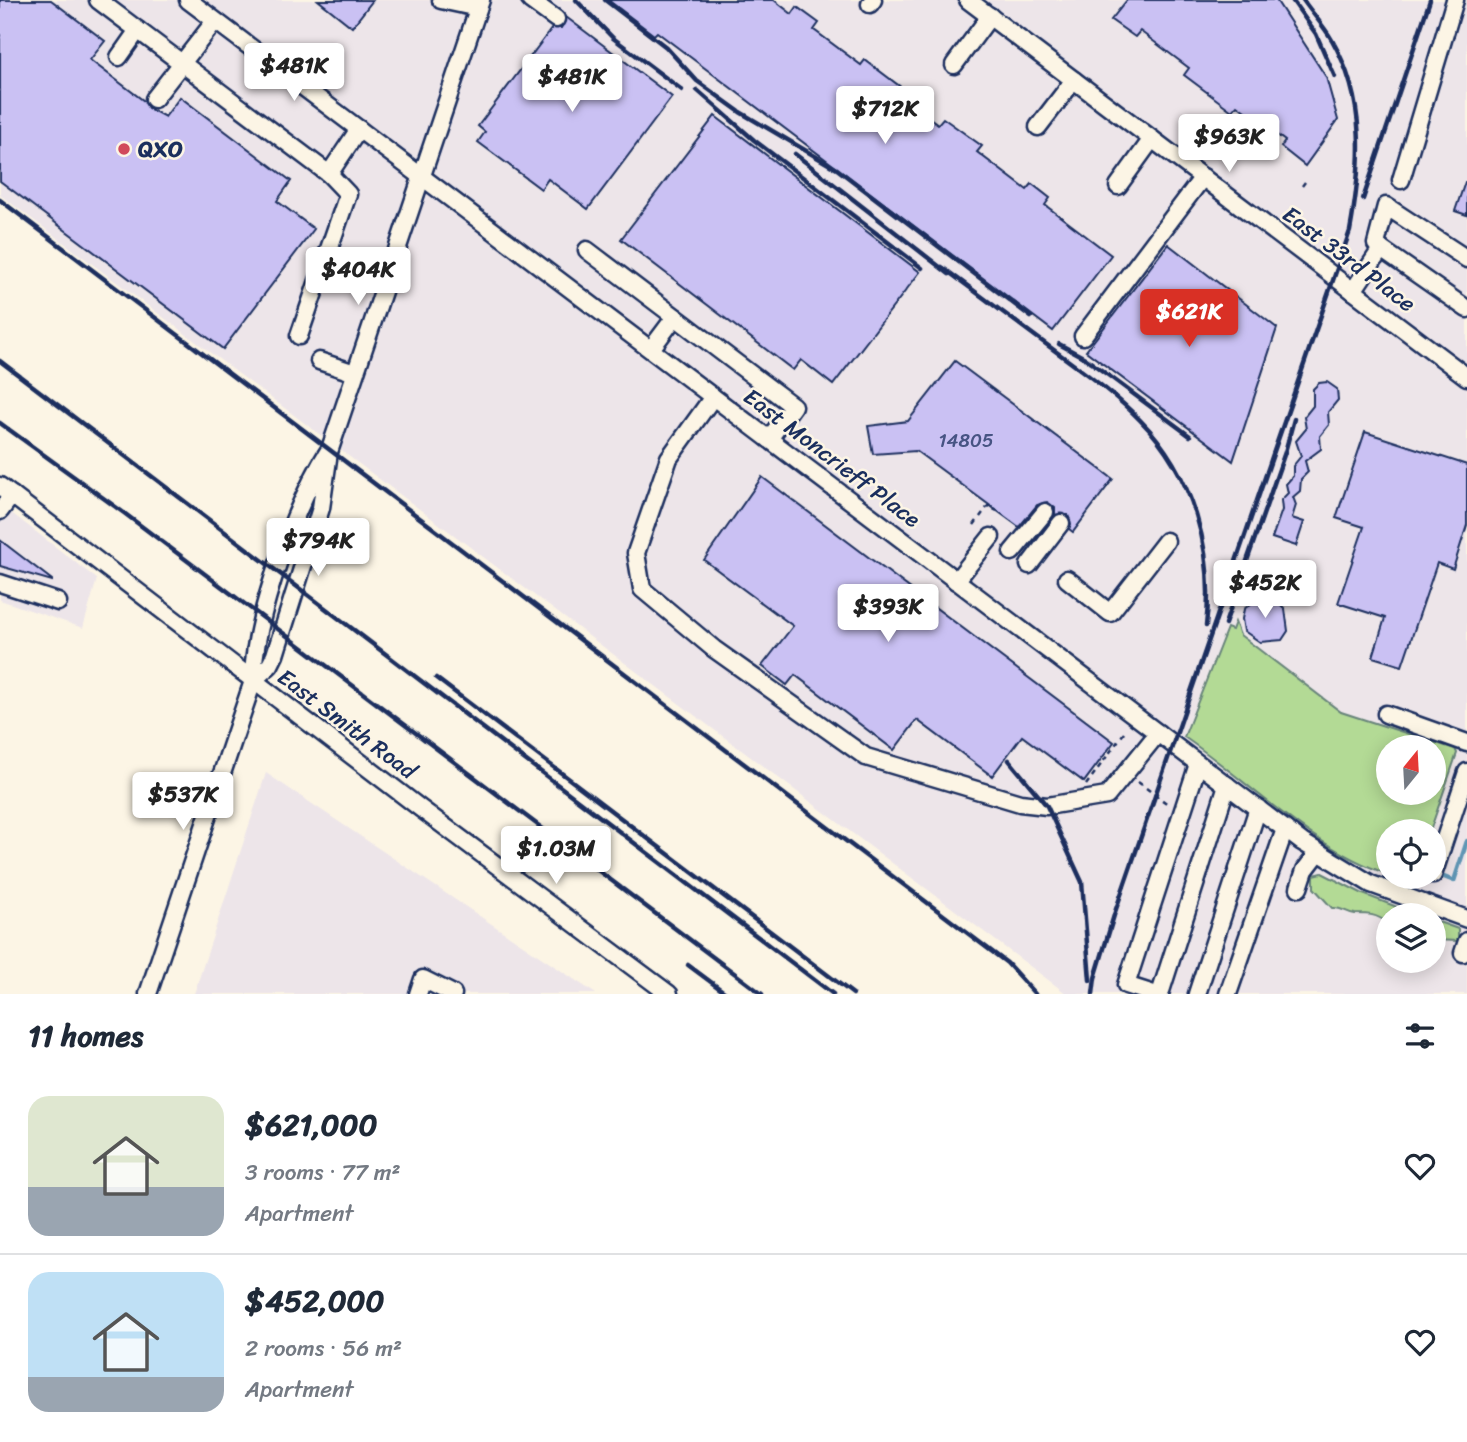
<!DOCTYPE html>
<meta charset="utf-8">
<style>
:root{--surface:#fff;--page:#f6f6f7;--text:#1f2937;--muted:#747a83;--line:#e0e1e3;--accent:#d93025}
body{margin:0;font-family:Sriracha,sans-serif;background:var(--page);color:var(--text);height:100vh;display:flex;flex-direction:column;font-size:26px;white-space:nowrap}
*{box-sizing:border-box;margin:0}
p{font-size:23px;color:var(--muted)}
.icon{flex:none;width:38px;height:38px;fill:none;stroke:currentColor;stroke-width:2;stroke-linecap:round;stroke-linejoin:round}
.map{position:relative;height:994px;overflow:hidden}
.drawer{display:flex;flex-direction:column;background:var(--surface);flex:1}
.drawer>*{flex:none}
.needle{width:46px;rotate:18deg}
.buttons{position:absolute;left:1376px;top:735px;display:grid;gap:14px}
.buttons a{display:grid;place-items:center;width:70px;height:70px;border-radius:50%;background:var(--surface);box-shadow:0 4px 18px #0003;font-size:35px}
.price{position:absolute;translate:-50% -60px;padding:0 16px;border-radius:7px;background:#fff;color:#222;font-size:23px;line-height:46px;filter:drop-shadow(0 2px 4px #0008)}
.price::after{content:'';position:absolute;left:50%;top:42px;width:21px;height:16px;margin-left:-10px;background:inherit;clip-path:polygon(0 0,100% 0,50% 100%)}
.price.on{background:var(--accent);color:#fff}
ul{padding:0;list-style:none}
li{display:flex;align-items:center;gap:21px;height:175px;padding:0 28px}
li+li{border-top:2px solid var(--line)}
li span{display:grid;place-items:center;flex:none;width:196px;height:140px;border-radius:21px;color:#555}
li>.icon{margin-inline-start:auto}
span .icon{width:84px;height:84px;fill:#fffc;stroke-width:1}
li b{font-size:30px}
h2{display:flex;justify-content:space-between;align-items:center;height:84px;padding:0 28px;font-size:30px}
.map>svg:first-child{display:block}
</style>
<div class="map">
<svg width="1467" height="994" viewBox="0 0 1467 994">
<rect width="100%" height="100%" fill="#fcf5e5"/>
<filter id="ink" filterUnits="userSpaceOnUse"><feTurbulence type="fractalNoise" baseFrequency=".0143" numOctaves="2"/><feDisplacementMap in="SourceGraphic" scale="14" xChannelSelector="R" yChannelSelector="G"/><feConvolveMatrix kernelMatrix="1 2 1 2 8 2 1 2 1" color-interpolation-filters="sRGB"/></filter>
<g filter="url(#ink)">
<g fill="#ede5e9" fill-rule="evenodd">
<path d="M0,0H1467V994H1067L0,195ZM1388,747H1433V793H1388ZM1388,831H1433V877H1388ZM1388,915H1433V961H1388Z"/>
<path d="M0,504L97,579L83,628L0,600Z"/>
<path d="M266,773L596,994H194Z"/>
</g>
<g fill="#b3da95" stroke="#67847a" stroke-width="2" fill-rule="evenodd">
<path d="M1235,622L1240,635L1341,712L1455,749L1457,753L1430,831H1388V874C1311,848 1250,782 1184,737L1227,628L1232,630ZM1433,747V793H1388V747Z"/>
<path d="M1322,873L1363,894L1418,915H1388V923C1376,914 1369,914 1355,914C1346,913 1342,907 1332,908L1314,888V875Z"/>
<path d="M1433,920L1458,929V941L1433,940Z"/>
</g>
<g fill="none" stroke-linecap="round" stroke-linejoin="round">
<path stroke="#6196b5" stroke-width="4.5" d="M1444,877L1454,881L1467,841"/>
</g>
<g fill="#cac1f3" stroke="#1b2f5e" stroke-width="2">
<path d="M0,0H51L105,41L90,60L144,101L148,108L165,117L180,97L291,181L277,201L314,229L223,349L0,181Z"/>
<path d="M318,0H373L352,27Z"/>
<path d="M608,0H774L792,14L797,7L819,23L814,30L861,65L865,60L906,91L901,97L938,124L943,118L982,146L977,152L1027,190L1032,184L1050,198L1045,205L1111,255L1053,331L657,32L654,35Z"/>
<path d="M1127,0H1276L1326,77L1338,120L1305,166L1281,147L1285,141L1237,105L1232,111L1184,75L1189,68L1140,31L1135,37L1111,20Z"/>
<path d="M566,17L672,97L588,209L548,179L541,189L478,142L485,132L478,126L552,28H561Z"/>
<path d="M715,116L920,272L833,385L801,360L793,370L621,239Z"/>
<path d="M1465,182H1467V215L1455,211Z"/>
<path d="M1168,244L1277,328L1233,461L1086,351Z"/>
<path d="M955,361L1113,479L1073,532L1069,529L1071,524L1068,515H1055V508L1047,502L1037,505L1019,527L916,451L873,454L868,426L908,421Z"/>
<path d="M1327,382L1337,389L1338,400L1328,412L1329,425L1320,436L1321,449L1305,461L1308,472L1301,479L1300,491L1293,497L1296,505L1292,518L1304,522L1296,546L1272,538L1282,510L1281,500L1288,493L1286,484L1293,476V466L1301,456L1296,441L1306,429L1304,417L1313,406V389L1319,383Z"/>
<path d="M1365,432L1467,465V525L1453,569L1437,563L1402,666L1373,657L1385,618L1338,603L1364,527L1336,518Z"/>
<path d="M762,477L1114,742L1084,782L1022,736L992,776L917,720L894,750L795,675L787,685L762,666L793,626L704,560Z"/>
<path d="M0,540L52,580V581L0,566Z"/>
<path d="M1260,597L1274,598L1285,609L1288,631L1282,640L1260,642L1244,631L1242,619L1244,609Z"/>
</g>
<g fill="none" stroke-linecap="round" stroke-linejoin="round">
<g stroke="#1b2f5e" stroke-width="21">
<g id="minor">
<path d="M98,0L329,174L348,194L299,336"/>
<path d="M188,0L1302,842L1371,884L1467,919"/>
<path d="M441,0L478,8"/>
<path d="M530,0L556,19"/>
<path d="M968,0L1467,377"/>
<path d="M870,4L873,0"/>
<path d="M119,57L138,30"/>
<path d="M954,65L990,16"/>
<path d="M154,99L215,21"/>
<path d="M1038,127L1074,80"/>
<path d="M329,174L359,129"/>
<path d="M1401,180L1455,0"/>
<path d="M1118,186L1152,139"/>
<path d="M1381,249L1376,244L1386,206L1467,259"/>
<path d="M587,250L793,406L769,439"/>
<path d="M1353,291L1381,249L1467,309"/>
<path d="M1083,336L1203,177"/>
<path d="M651,349L675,317"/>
<path d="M319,361L355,373"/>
<path d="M713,397L669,458L636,553L642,589L714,649L866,757L1020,803L1047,806L1107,796L1158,733"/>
<path d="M0,486L420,808L669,994"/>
<path d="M0,511L12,495"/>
<path d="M1012,552L1045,512"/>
<path d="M1029,565L1061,523"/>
<path d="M1067,579L1110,613L1166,541"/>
<path d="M956,581L991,537"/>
<path d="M0,583L58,602"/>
<path d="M253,681L270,665L275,655L321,508L329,452"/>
<path d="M1386,714L1467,743"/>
<path d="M1433,875L1467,772"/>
<path d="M1299,888L1305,870L1318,853"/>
<path d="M1463,953L1467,941"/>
<path d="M148,994L253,681C253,619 296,501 330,449L481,0"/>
<path d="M418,994L423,979L453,994"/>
<path d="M1154,994L1126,985L1198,764"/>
<path d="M1160,994L1227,785"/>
<path d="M1197,994L1258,808"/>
<path d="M1228,994L1285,829"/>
</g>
</g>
<g stroke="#1b2f5e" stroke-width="2.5" stroke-dasharray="5 5" stroke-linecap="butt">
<path d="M1302,186L1308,178"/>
<path d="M974,525L988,506L997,511"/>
<path d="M1138,782L1169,805"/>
<path d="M1086,785L1124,733"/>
</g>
<use href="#minor" stroke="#fcf5e5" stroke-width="16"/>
<g stroke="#1b2f5e" stroke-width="4.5">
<path d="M576,0L613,38L682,90"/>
<path d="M605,0L666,47L697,81L740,112L837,169L1031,317"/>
<path d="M1292,0L1316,34L1335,77"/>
<path d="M697,90L754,140L922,268"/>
<path d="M795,154L949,274"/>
<path d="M1363,199L1430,0"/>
<path d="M0,200L1007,963L1035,994"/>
<path d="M942,267C982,297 1022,326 1062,356C1089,376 1117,396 1140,420C1193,473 1215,553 1206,626"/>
<path d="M1059,344L1085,358L1190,436"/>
<path d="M0,361L833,994"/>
<path d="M0,423L124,513L762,994"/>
<path d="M1225,624L1285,452L1294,419"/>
<path d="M436,678L853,994"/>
<path d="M1009,760L1047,806L1082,882L1090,980"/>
<path d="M688,965L727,994"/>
<path d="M1093,994L1095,978L1115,912L1350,231C1362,165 1367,101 1332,40C1324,26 1312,13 1303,0"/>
</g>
</g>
</g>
<circle fill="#d1495b" stroke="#fcf5e5" stroke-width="2.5" cx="124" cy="149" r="7"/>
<g text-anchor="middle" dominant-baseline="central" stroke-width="5" stroke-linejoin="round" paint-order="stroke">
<g font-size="19" fill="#475483">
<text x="966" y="440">14805</text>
</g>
<g font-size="23" font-weight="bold" fill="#1b2f5e" stroke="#fcf5e5" text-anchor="start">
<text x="138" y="149">QXO</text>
</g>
<g font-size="23" fill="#1b2f5e" stroke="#fcf5e5">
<text transform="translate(1349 259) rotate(37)">East 33rd Place</text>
<text transform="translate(832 458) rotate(37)">East Moncrieff Place</text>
<text transform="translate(347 724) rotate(37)">East Smith Road</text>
</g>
</g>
</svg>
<div class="buttons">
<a><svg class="needle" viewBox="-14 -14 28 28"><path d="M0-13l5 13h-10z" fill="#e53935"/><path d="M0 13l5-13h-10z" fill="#747a83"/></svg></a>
<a><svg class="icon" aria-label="locate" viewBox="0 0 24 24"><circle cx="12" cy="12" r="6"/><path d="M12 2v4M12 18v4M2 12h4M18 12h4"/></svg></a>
<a><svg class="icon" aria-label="layers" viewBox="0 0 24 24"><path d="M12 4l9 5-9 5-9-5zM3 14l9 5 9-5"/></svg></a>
</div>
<b class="price" style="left:294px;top:103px">$481K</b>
<b class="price" style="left:572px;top:114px">$481K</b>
<b class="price" style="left:885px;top:146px">$712K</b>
<b class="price" style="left:1229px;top:174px">$963K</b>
<b class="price" style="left:358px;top:307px">$404K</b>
<b class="price on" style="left:1189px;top:349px">$621K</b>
<b class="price" style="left:318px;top:578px">$794K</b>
<b class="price" style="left:1265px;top:620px">$452K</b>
<b class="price" style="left:888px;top:644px">$393K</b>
<b class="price" style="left:183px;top:832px">$537K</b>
<b class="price" style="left:556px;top:886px">$1.03M</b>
</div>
<section class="drawer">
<h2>11 homes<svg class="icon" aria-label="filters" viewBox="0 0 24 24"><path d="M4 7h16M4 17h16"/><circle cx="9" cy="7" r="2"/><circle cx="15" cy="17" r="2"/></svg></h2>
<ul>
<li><span style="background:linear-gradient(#dfe7d0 65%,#9aa5b1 0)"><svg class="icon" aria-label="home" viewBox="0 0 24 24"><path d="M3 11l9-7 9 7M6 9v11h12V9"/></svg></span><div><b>$621,000</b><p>3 rooms · 77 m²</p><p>Apartment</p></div><svg class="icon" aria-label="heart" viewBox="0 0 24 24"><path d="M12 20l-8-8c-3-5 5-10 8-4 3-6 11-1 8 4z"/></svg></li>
<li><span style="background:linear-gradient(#bfe0f5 75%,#9aa5b1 0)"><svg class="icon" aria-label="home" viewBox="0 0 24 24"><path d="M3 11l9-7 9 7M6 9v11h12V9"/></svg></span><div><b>$452,000</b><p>2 rooms · 56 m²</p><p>Apartment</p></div><svg class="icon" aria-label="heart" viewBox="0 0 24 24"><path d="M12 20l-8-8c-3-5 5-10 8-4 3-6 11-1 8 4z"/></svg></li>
</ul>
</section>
